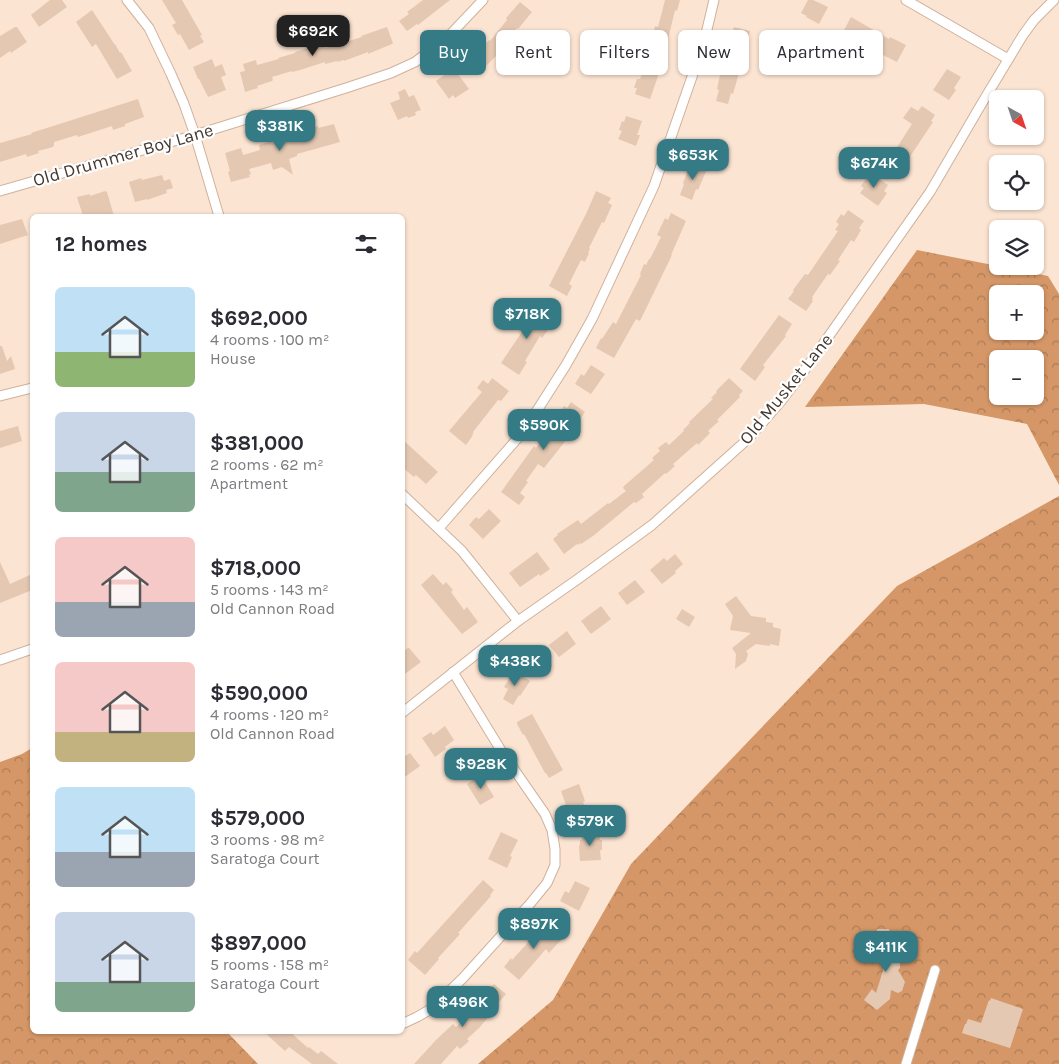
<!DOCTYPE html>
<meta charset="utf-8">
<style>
:root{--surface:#fff;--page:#f7f7f7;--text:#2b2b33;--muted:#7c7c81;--accent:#347b86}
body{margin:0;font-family:Karla,sans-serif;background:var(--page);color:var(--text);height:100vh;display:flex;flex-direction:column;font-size:19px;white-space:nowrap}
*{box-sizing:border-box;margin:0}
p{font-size:16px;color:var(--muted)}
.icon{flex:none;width:28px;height:28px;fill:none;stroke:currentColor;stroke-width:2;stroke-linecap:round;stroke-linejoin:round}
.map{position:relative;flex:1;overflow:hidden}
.sheet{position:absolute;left:30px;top:214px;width:375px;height:820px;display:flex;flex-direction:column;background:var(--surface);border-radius:8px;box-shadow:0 1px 4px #0004}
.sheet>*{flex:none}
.hud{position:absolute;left:420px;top:30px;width:475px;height:45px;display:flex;gap:10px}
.needle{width:32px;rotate:140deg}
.fabs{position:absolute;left:989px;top:90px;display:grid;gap:10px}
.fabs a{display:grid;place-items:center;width:55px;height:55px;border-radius:8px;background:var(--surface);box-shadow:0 1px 4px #0004;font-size:25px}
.price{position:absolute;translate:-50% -42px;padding:0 11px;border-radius:10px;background:var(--accent);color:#fff;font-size:16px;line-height:32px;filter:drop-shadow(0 1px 2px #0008)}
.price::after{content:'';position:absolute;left:50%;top:30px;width:15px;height:11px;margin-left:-8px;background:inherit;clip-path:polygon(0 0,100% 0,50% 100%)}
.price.current{background:#222;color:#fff}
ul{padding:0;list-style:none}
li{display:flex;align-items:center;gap:15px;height:125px;padding:0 25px}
li span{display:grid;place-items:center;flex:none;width:140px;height:100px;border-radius:8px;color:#555}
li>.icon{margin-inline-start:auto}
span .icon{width:60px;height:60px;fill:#fffc;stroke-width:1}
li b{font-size:21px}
h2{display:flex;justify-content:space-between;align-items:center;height:60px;padding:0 25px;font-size:21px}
.pill{padding:0 18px;border-radius:8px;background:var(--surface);box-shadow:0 1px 4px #0004;font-size:18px;line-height:45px}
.pill.current{background:var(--accent);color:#fff}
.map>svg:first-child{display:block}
</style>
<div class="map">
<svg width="1059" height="1064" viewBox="0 0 1059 1064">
<defs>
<pattern id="forest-crowns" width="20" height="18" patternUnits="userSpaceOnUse" patternTransform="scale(1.25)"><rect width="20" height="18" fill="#d59767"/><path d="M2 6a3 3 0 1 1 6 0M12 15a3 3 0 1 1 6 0" fill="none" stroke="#af7c55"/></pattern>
</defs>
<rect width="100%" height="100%" fill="#fce4d2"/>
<g fill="url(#forest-crowns)" fill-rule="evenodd">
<path d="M917,250L1048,276L1059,294V485L1027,424L924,404L805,407ZM998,294H1035V331H998ZM998,359H1035V396H998Z"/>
<path d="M1059,496V1064H478L553,1000L631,864L897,586Z"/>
<path d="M32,748V1031H226L258,1064H0V762L22,754Z"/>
</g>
<g fill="#e5c8b2">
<path d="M50,0H62L67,7L39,27L31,15Z"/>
<path d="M162,0H182L202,35L200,36L204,42L189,50L180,34L178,35L172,25L176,23Z"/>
<path d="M423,0H450L418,25L417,24L407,31L399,21L409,14L407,12Z"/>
<path d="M665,0H680L677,11L675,10L665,52H664L657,79L650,99L635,94L637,88H634L637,79H640L642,74L644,75L651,48H650L655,26L658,27Z"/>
<path d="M808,0H813L828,7L819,24L806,17L807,16L801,13Z"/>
<path d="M520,2L532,12L518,29L517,28L499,49L501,51L483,69L470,56L482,43L484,45L489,40L490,41L507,20L506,18Z"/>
<path d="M92,10L115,45V44L120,53L121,52L132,71L117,79L96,44L92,47L76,22Z"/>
<path d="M851,17L889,39L890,37L906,45L897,62L847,37L848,35L843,32Z"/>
<path d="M15,27H17L27,42L11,53L10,51L0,58V36Z"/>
<path d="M387,27L393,43L392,44L368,54V52L344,61V60L337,62V61L325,64V62L300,70L292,72V71L272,77L273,80L272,81L257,86L258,88L245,92L240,72L245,71L243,64L256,60L257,65L279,59L278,58L295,53V52L308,48L304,34L319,30L325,48L362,37L361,36Z"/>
<path d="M734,27L750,31L744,53L742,52L737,72L739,73L733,94L731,93L728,104L716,101L719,90L717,89L720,75L723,68H724L730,48H728Z"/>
<path d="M212,59L215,67L222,64L226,75L221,77L226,90L208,97L199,79H198L193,67Z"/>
<path d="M947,69L961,77L954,88L956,90L949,100L933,90Z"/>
<path d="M455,70L469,89L455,98L453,95L449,99L436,81L447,73L448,75Z"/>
<path d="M405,89L409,97L414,95L421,110L415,112L416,115L408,118L407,116L398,120L390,103L400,99L398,92Z"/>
<path d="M138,99L144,117L125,124V126L113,130L112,126L78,137L77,135L54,142V145L53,147L38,151L39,153L27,157L26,154L0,162V143L32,134L31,133Z"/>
<path d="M922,106L935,115L931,121L933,122L907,161L906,160L900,169L889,162L895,152H894L912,124L903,118L911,107L918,111Z"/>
<path d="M626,116L642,121L637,135H640L636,146L618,139L622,131L619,130L622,121L624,122Z"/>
<path d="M334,124L340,142L297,154V156L289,159L293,175L282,167L273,170L271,163L249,169L251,174L249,175L250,177L231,182L228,172L230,171L225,153L241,148L243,155L260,150L259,145L271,141L272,143L285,139V140L306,134L305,130L318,126V128Z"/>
<path d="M691,163L707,169L698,190L696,189L692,200L680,195L684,184L683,183Z"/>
<path d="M870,173L888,185L884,191L887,193L878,206L860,193L864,188L861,186Z"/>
<path d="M162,175L164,181L170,179L173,188L166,190L167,193L147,200V199L135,202L129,182L141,178L142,180Z"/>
<path d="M105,191L107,192L114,216H83L77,197L90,194V196Z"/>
<path d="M596,191L611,198L608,203L612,205L604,223L602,222L589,248H590L588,253H589L585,262L581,260L569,284L572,286L567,296L549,286L586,214Z"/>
<path d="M848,210L864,221L859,228L861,230L854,242L851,240L838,260L840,261L830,275L828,274L812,297L813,298L812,300L813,301L806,311L788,299L794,291L793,290L805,274L808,275L838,231L835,230L839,224L836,222L841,214L844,216Z"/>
<path d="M671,213L686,221L671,255H672L640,321L636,319L614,358L596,348L601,338L602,339L613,322L616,324L641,275L640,274L644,264L646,265L649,259H650L661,237L657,235L665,218L668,220Z"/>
<path d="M22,219L28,235L0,244V225Z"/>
<path d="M537,305L552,314L544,327L548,330L542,338L540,336L525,361L527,362L519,375L501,363L530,320L528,319Z"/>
<path d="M779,315L792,324L785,335L786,336L763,365L765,367L755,381L740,369Z"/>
<path d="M0,346H2L7,361L11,356L15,369L0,374Z"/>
<path d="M591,365L605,374L591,394L575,384L581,374L584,376Z"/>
<path d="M492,378L509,391L501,401L498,400L473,432L474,433L472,434L473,435L466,445L449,431L482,392L477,388L483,380L488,384Z"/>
<path d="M729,378L743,391L739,395L740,397L717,420L719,421L708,431L710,433L698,445L697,443L673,464L675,466L666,474L665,473L642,494L644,497L636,503L634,502L593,536L581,544L580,543L578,545L577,544L564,554L553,539L558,535L557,534L578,520L581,524L608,503L609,504L626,491L623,488L624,486L654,460L652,458L660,451L658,448L666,442L669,445L684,431L683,430L690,423L689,422L713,399L711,398L717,392L716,391Z"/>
<path d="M571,402L585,412L563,444L544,468L538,464L526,481L528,482L520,493L525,497L519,505L501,492L534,446L536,448L556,422L554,420L564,406L567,408Z"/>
<path d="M18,426L22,441L0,448V431Z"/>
<path d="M402,439L438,472L426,484L416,475L414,477L402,467Z"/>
<path d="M489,509L501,521L483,539L469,525L476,517L479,519Z"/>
<path d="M537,552L550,569L540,576L539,574L520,587L509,573Z"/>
<path d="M675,554L683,564L675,571L676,573L662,584L650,570L664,558L667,561Z"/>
<path d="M0,562L10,584L32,574V590L0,603Z"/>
<path d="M433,574L443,585L446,582L453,590L451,592L464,610L467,607L478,622L462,634L421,585Z"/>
<path d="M635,580L645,592L627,605L618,593Z"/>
<path d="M736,596L751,616L766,618V622L773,623V627L781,629L779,646L770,644V646L756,644L746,651L748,654L746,661L735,669L736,654L732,648L751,633L730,630L733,616L725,604Z"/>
<path d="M601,606L611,619L591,634L581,621Z"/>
<path d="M682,609L695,617L689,627L676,619Z"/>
<path d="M567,631L576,644L559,657L549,645Z"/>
<path d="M408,648H409L421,662L402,676V652Z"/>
<path d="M514,671L530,681L520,696L519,695L513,705L503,699L508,689L504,687Z"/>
<path d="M532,714L563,770L549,778L546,773H545L524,734L523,735L517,724V722Z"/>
<path d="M445,726L454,740L445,747L446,749L435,757L422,738L431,732L433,735Z"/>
<path d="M410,753L420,766L402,779V758Z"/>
<path d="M481,775L494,797L480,805L467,784Z"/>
<path d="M579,784L585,801L583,802L587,812L575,816L572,807L567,808L561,791Z"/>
<path d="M501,832L518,840L510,856L512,857L507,868L488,859Z"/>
<path d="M582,833H599L600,840H602V850H600L601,860L580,861L579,846L580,844V840H582Z"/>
<path d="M483,880L494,890L490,895L491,896L458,933L460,934L438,958L439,959L425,975L408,960L415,951L417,953Z"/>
<path d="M575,881L590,888L579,911L560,901L565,891L569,893Z"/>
<path d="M549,922L561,933L557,937L561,940L549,953L546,949L519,980L504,967L511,958L512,960L533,937L531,935L538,928L541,931Z"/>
<path d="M877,929H889L890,951H897V959L900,962V968L898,970L905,982L902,991L898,993L891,990L890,999L877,1010L864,1000L872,989L876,993L885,964H880Z"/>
<path d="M494,984L506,994L493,1009L494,1010L480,1027L467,1039L469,1041L460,1049L457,1046L441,1064H414L436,1040L453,1024L456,1027L479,1005L474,1000L482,991L485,994Z"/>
<path d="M991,998L1023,1009L1010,1048L962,1033L965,1024H966L968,1019L981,1023L989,1000L990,1001Z"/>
<path d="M263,1031H289L308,1048L309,1047L318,1054L321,1051L338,1064H312L289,1047L285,1051Z"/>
</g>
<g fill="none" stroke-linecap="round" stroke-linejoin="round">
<g stroke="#ceb19c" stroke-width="11">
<g id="street">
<path d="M127,0L149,28L171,74L184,104L195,135L219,216"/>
<path d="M906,0L1008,59"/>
<path d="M0,191L195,135L346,88L391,73L415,62L447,38L483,0"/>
<path d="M0,396L32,388"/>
<path d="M402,494L462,551L518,621"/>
<path d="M439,528L524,431L566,365L592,319L654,186L694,71L705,38L714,0"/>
<path d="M0,660L32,649"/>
<path d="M402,713L518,621L578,579L652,525L749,438L782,400L812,360L930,192L982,103L1023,35L1034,20L1054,0"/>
<path d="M402,1024L417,1017L431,1009L463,978L529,905L547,883L555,865V849L552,830L545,814L502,752L453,672"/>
<path d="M906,1064L935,970"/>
</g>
</g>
<use href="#street" stroke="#fff" stroke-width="9"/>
</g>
<g text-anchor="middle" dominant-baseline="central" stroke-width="4.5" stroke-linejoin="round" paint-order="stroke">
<g font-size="18" fill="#453930" stroke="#fff">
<text transform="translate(123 155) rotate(-16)">Old Drummer Boy Lane</text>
<text transform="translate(786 389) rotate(-51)">Old Musket Lane</text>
</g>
</g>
</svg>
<div class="fabs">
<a><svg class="needle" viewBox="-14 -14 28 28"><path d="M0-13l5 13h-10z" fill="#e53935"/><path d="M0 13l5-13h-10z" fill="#7c7c81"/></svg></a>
<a><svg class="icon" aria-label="locate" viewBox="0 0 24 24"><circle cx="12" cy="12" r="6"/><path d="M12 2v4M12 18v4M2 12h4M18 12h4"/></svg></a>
<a><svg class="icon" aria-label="layers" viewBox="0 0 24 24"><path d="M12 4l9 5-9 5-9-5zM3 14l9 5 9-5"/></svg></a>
<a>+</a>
<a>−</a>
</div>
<b class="price current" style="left:313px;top:57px">$692K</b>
<b class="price" style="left:280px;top:152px">$381K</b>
<b class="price" style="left:693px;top:181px">$653K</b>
<b class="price" style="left:874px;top:189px">$674K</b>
<b class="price" style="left:527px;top:340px">$718K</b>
<b class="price" style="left:544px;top:451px">$590K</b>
<b class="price" style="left:515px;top:687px">$438K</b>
<b class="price" style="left:481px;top:790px">$928K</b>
<b class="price" style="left:590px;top:847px">$579K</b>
<b class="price" style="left:534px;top:950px">$897K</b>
<b class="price" style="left:886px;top:973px">$411K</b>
<b class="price" style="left:463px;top:1028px">$496K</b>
<div class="hud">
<a class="pill current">Buy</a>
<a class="pill">Rent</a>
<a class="pill">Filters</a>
<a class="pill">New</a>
<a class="pill">Apartment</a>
</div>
<section class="sheet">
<h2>12 homes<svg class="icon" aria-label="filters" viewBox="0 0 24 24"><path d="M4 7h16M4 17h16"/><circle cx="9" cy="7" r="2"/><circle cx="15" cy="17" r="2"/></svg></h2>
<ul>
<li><span style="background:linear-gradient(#bfe0f5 65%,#8fb573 0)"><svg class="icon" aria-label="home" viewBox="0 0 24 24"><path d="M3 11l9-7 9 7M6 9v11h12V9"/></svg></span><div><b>$692,000</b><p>4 rooms · 100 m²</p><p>House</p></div></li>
<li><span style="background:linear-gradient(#c9d6e8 60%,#7fa58c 0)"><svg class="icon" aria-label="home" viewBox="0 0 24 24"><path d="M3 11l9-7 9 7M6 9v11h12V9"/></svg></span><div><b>$381,000</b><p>2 rooms · 62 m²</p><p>Apartment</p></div></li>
<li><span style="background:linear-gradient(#f6c9c9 65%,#9aa5b1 0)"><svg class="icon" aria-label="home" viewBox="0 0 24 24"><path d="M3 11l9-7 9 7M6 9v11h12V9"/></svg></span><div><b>$718,000</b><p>5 rooms · 143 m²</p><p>Old Cannon Road</p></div></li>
<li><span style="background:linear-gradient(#f6c9c9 70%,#c2b280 0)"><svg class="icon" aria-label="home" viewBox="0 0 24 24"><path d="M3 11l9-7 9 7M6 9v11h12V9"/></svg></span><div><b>$590,000</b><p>4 rooms · 120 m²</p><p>Old Cannon Road</p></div></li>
<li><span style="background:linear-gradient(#bfe0f5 65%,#9aa5b1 0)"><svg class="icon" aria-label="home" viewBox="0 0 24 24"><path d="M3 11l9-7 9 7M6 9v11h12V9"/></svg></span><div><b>$579,000</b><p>3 rooms · 98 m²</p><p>Saratoga Court</p></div></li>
<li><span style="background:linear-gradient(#c9d6e8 70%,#7fa58c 0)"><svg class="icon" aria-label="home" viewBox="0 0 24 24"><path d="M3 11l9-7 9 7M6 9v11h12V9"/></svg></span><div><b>$897,000</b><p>5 rooms · 158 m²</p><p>Saratoga Court</p></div></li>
</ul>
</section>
</div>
